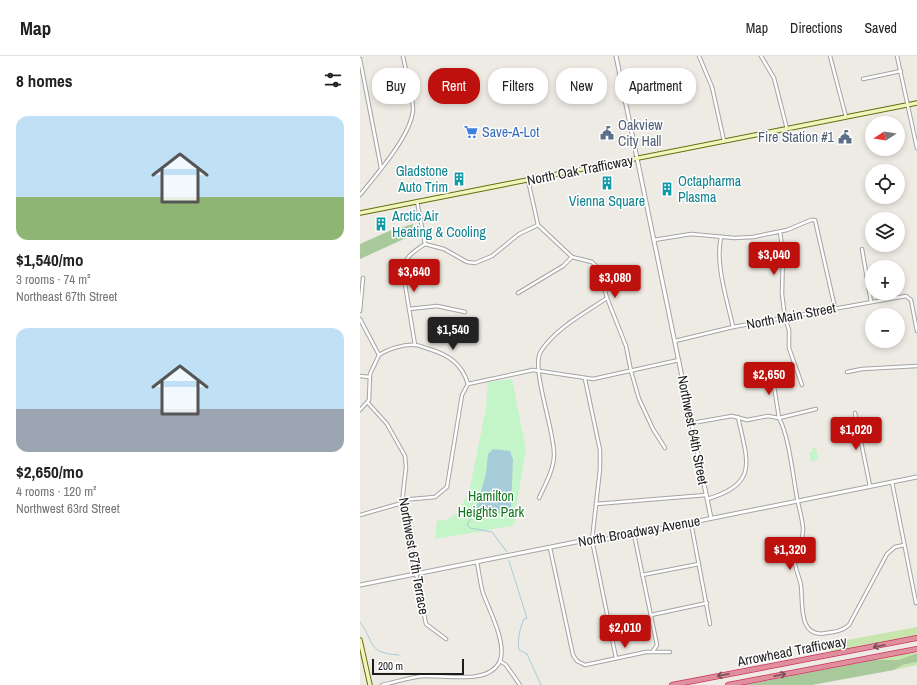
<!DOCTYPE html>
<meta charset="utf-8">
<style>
:root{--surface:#fff;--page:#f6f6f6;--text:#222;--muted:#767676;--line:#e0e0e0;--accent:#be110d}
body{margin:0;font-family:"Archivo Narrow",sans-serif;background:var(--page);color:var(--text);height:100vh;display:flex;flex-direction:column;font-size:15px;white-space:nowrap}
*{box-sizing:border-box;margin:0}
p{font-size:13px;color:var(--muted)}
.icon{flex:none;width:22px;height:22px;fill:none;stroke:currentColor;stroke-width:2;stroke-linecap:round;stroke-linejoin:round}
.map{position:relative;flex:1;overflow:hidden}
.details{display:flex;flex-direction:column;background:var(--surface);width:360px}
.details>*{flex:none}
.top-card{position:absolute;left:12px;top:12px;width:380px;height:36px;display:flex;gap:8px}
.needle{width:26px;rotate:258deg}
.tools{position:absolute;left:505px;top:60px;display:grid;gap:8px}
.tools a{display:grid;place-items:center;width:40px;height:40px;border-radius:50%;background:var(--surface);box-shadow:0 2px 6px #0003;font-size:20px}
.scale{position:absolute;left:12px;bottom:10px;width:92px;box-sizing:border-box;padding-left:4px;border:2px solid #1d1d1d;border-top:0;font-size:11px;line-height:14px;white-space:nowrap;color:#1d1d1d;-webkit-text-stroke:3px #fff;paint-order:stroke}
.price{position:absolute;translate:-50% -34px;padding:0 9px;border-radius:4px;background:var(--accent);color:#fff;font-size:13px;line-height:26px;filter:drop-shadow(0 1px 2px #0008)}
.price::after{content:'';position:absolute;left:50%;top:24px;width:12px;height:9px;margin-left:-6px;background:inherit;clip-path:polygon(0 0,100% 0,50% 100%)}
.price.selected{background:#222;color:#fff}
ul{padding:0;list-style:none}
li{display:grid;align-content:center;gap:8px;height:212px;padding:0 16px}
li span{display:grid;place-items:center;height:124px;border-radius:12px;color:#555}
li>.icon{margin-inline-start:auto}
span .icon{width:72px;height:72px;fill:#fffc;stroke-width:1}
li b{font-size:17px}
h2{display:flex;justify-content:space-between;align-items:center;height:48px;padding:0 16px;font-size:17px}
.tag{padding:0 14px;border-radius:16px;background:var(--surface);box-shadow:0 2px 6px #0003;font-size:14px;line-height:36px}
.tag.selected{background:var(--accent);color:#fff}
header{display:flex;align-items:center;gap:24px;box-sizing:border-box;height:56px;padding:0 20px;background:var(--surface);border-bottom:1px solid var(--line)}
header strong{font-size:19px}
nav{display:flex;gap:22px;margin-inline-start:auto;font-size:14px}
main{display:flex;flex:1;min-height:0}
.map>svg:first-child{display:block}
</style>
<header>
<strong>Map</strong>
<nav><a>Map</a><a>Directions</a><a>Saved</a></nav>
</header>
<main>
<section class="details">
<h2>8 homes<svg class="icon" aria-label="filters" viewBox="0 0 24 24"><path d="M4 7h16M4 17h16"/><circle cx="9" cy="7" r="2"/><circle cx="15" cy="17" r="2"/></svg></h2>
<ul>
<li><span style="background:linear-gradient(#bfe0f5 65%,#8fb573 0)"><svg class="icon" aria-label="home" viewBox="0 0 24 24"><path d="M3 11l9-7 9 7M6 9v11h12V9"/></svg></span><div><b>$1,540/mo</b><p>3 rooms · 74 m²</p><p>Northeast 67th Street</p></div></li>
<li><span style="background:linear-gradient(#bfe0f5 65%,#9aa5b1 0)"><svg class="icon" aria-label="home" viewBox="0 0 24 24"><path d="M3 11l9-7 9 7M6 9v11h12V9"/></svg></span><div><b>$2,650/mo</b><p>4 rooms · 120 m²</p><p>Northwest 63rd Street</p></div></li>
</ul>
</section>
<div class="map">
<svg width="557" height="629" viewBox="0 0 557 629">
<rect width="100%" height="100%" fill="#eeebe4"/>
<g fill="#c7e5ad">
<path d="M557,571V579L470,596V593L453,594L450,591Z"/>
<path d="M557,595C547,603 529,607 514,604Z"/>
<path d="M557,606V609L534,614L542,609Z"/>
</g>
<g fill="#a8ca9b">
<path d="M53,168L54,174L46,182L0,203V188L29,175Z"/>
<path d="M557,597V606L542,609L534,614L452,629H384L514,604H538Z"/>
</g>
<g fill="#c3f5c8">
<path d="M152,323L166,394L157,446L155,466L152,470L75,483L77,465L88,463L98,457L109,436L126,352L128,326Z"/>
<path d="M452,392H456L458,403L451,406L449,396H453Z"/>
</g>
<path fill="#a7ccd9" d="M133,393L150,395L153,403L151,452C145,460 124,458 116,453L126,418L128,398Z"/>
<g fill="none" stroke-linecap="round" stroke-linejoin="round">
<g stroke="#a7ccd9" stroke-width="1">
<path d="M116,453L107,469L110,472L132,476L147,496"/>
<path d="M149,505L167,562L164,563C160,572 157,584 159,594L167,598L181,629"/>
<path d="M0,566C16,588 7,597 39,599"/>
</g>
<g stroke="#a4a4a4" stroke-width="4.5">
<g id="minor">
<path d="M339,0L352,31L364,85"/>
<path d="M401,0L414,22L427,73"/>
<path d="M470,0L486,61"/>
<path d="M537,0L557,92"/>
<path d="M0,3L21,112"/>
<path d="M503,23L541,15"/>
<path d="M168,124L178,169L212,201"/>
<path d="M0,139C16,119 51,80 53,54C53,37 46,17 43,0"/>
<path d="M57,145L65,188"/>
<path d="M420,176L423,197L422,238L425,262L429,274V292L442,329"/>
<path d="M361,181C355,209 367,243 373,271"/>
<path d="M294,184L331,178L375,182L393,181L427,174L451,164H455L475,252"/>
<path d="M65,188L84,193L107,206L115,207L132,200L159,178L178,169"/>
<path d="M502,193L511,246"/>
<path d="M212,201L232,206L239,213L247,242L266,290L271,315L279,343L293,373L305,392"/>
<path d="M158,237L203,210L212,201"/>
<path d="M49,253L77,250L105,256"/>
<path d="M0,255L3,222"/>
<path d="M0,263L19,299L10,318L9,344L0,354"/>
<path d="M315,285L373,271L546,240L551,244L557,275"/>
<path d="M55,289L43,216C44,201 53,196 65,188"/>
<path d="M19,299C28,293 44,288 55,289C59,289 65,292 69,293C89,299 102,308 108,328"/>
<path d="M487,316L502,313L557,310"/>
<path d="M412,317L419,362C429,380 433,420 437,442C439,452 442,461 443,472C444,486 435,492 435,504C434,512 440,521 441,530C443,547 438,583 466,577C475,576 482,575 489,569L527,498L535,491L544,489"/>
<path d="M0,320L10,321"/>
<path d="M225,323L240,394V413L232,484L256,602"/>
<path d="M108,328L173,314L233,323L319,304"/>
<path d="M8,347L27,368L45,400L46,411L42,447L66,568L86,583"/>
<path d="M495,357L510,430"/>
<path d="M332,367L372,360L387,364L408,360L419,362L456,353"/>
<path d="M532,426L556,547"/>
<path d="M179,442C185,429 194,413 194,399C195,375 170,311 181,295C196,272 225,257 247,242"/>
<path d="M347,443C400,428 387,404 378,361"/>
<path d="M41,444L75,441L87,431L102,339L108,328"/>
<path d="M236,448L346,439"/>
<path d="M0,459L42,447"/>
<path d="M331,467L350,568"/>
<path d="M274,478L297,589L293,595"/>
<path d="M190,492L213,599L217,605L225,609L286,596H310"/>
<path d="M117,506C119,516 120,527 123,537C129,554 147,587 140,605L146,609L160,629"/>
<path d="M282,519L339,508"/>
<path d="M291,559L347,547"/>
<path d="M22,629C36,626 50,621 64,620C88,619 129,629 140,605"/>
</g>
</g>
<g stroke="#a4a4a4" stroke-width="5">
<g id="tertiary">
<path d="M256,0L351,462"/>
<path d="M0,529L226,484L237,485L274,478L557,421"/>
</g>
</g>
<g stroke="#606d0c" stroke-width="5.5">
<g id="secondary">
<path d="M0,157L557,47"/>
<path d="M0,584L10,629"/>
</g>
</g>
<g stroke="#cd2f62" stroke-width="6">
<g id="motorway">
<path d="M312,629L557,582"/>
<path d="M368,629L557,593"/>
</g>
</g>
<use href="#minor" stroke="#fff" stroke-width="2.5"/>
<use href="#tertiary" stroke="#fff" stroke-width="3"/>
<use href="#secondary" stroke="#f1f5bb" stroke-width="3.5"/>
<use href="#motorway" stroke="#e0909d" stroke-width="4.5"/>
</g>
<defs><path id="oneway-shaft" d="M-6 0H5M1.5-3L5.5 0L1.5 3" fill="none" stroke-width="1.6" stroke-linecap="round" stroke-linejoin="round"/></defs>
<g stroke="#755157">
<use href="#oneway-shaft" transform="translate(519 590) rotate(169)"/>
<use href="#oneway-shaft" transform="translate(363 619) rotate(169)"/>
<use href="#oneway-shaft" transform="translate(420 619) rotate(-11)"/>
</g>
<defs>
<g id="supermarket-bare" transform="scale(1.08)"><path d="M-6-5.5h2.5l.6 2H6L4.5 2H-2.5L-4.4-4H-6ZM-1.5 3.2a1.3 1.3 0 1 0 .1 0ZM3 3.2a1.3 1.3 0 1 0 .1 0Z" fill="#3f7fe0" stroke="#fff" stroke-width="2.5" paint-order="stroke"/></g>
<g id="civic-bare" transform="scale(1.08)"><path d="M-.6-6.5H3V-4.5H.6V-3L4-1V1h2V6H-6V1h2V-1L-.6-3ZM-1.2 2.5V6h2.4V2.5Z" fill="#5c6f8a" stroke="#fff" stroke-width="2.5" paint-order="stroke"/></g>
<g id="building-bare" transform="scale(1.08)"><path d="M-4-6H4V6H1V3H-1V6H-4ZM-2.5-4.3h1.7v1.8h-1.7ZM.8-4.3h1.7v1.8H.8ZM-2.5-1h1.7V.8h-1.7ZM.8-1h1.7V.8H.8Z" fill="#0f9aa8" stroke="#fff" stroke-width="2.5" paint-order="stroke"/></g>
</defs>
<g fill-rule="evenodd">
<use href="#supermarket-bare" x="111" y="76"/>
<use href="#civic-bare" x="247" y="77"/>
<use href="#civic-bare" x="485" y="81"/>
<use href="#building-bare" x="99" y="123"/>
<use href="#building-bare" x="247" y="127"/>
<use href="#building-bare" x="307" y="133"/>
<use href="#building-bare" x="21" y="168"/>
</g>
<g text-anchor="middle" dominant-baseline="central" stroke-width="3" stroke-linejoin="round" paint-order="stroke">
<g font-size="14" fill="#4e5e75" stroke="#fff" text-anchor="start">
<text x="258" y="69">Oakview<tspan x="258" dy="16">City Hall</tspan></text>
<text x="474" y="81" text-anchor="end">Fire Station #1</text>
</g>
<g font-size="14" fill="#366cbe" stroke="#fff" text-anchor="start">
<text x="122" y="76">Save-A-Lot</text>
</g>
<g font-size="14" fill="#1d1d1d" stroke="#fff">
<text transform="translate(220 114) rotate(-11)">North Oak Trafficway</text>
<text transform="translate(431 260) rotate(-11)">North Main Street</text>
<text transform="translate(333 374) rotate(79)">Northwest 64th Street</text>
<text transform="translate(279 475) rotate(-10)">North Broadway Avenue</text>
<text transform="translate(54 500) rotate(80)">Northwest 67th Terrace</text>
<text transform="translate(432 595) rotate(-11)">Arrowhead Trafficway</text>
</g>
<g font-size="14" fill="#0d838f" stroke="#fff" text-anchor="start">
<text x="88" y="115" text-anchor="end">Gladstone<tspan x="88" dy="16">Auto Trim</tspan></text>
<text x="318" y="125">Octapharma<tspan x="318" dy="16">Plasma</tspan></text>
<text x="247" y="145" text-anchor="middle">Vienna Square</text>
<text x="32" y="160">Arctic Air<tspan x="32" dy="16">Heating &amp; Cooling</tspan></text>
</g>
<g font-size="14" fill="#12741d" stroke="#fff">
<text x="131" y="440">Hamilton<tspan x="131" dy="16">Heights Park</tspan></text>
</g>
</g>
</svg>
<div class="tools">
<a><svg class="needle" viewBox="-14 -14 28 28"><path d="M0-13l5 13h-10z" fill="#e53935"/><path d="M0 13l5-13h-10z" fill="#767676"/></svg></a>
<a><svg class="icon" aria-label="locate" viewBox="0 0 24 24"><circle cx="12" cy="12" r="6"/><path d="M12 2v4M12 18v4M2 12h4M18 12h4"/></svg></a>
<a><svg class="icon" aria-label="layers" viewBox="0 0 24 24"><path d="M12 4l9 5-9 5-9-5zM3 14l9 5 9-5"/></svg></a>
<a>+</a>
<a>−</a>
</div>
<div class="scale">200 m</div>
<b class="price" style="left:414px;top:220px">$3,040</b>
<b class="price" style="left:54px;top:237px">$3,640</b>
<b class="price" style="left:255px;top:243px">$3,080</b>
<b class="price selected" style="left:93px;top:295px">$1,540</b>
<b class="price" style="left:409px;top:340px">$2,650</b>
<b class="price" style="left:496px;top:395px">$1,020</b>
<b class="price" style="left:430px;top:515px">$1,320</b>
<b class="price" style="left:265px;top:593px">$2,010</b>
<div class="top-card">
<a class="tag">Buy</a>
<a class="tag selected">Rent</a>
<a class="tag">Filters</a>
<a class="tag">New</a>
<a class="tag">Apartment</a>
</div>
</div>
</main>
